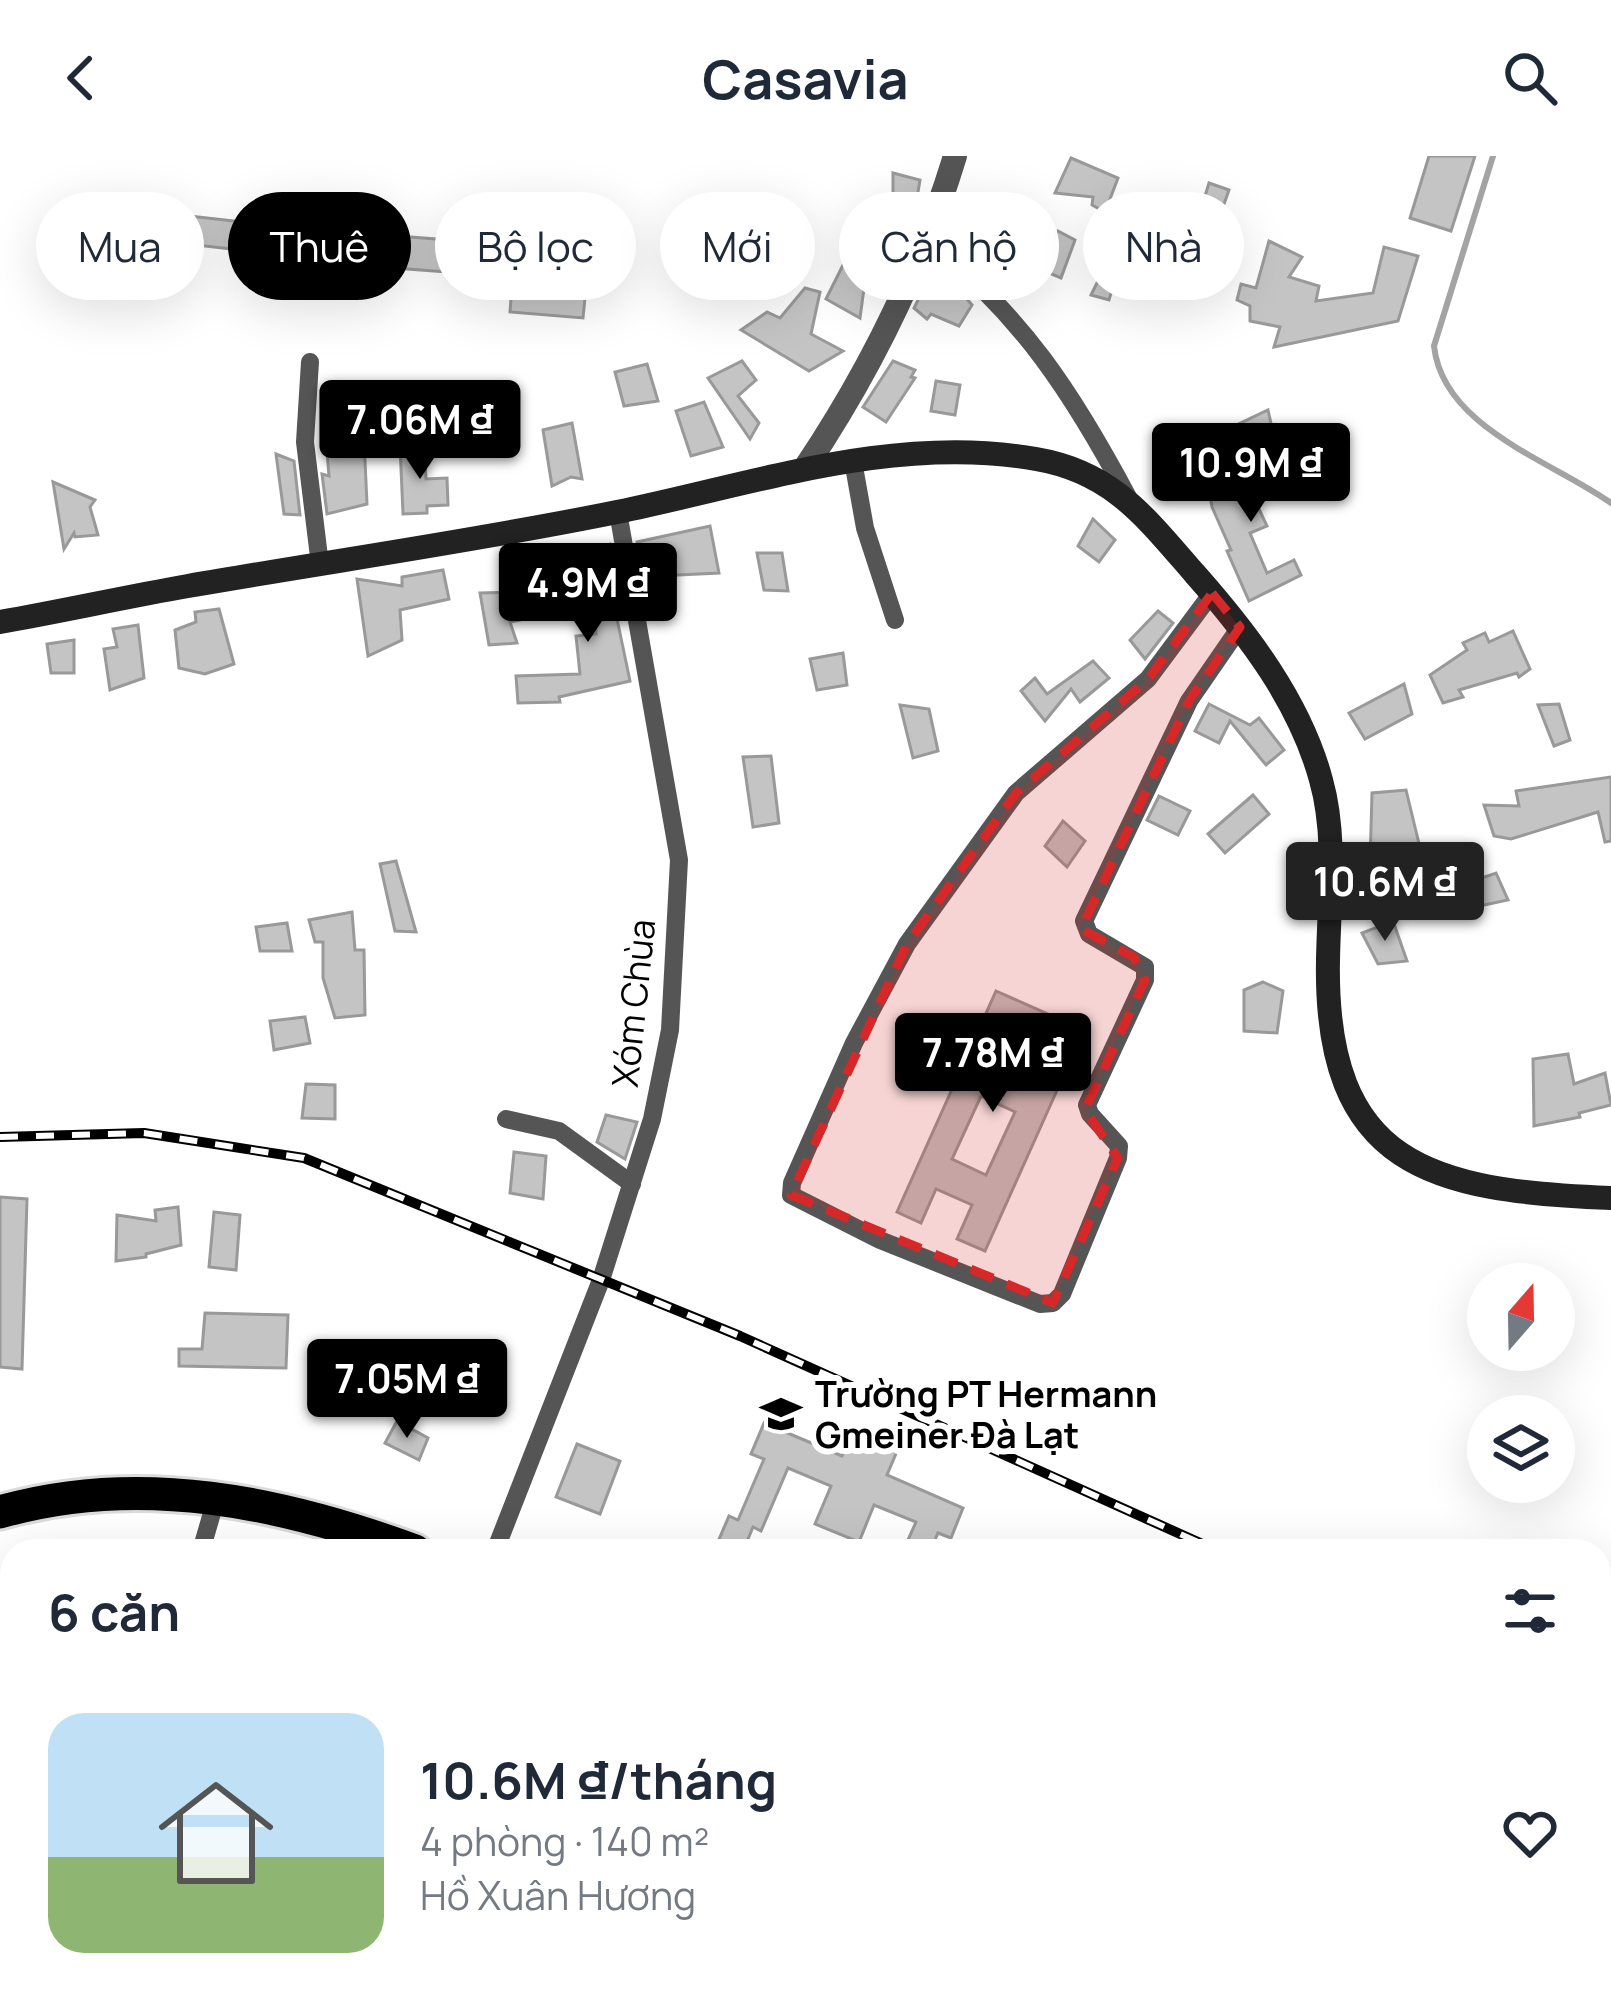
<!DOCTYPE html>
<html lang="vi">
<meta charset="utf-8">
<style>
:root{--surface:#fff;--page:#f2f2f3;--text:#1f2937;--muted:#747a83;--accent:#000}
body{margin:0;font-family:Manrope,sans-serif;background:var(--page);color:var(--text);height:100vh;display:flex;flex-direction:column;font-size:45px;white-space:nowrap}
*{box-sizing:border-box;margin:0}
p{font-size:39px;color:var(--muted)}
.icon{flex:none;width:66px;height:66px;fill:none;stroke:currentColor;stroke-width:2;stroke-linecap:round;stroke-linejoin:round}
.map{position:relative;flex:1;overflow:hidden}
.details{position:absolute;left:0px;top:1383px;width:1611px;height:468px;display:flex;flex-direction:column;background:var(--surface);border-radius:36px 36px 0 0;box-shadow:0 12px 48px #0002}
.details>*{flex:none}
.guide{position:absolute;left:36px;top:36px;width:1539px;height:108px;display:flex;gap:24px}
.needle{width:78px;rotate:20deg}
.tools{position:absolute;left:1467px;top:1107px;display:grid;gap:24px}
.tools a{display:grid;place-items:center;width:108px;height:108px;border-radius:50%;background:var(--surface);box-shadow:0 12px 48px #0002;font-size:60px}
.price{position:absolute;translate:-50% -102px;padding:0 27px;border-radius:12px;background:var(--accent);color:#fff;font-size:39px;line-height:78px;filter:drop-shadow(0 3px 6px #0008)}
.price::after{content:'';position:absolute;left:50%;top:72px;width:36px;height:27px;margin-left:-18px;background:inherit;clip-path:polygon(0 0,100% 0,50% 100%)}
.price.selected{background:#222;color:#fff}
ul{padding:0;list-style:none}
li{display:flex;align-items:center;gap:36px;height:300px;padding:0 48px}
li span{display:grid;place-items:center;flex:none;width:336px;height:240px;border-radius:36px;color:#555}
li>.icon{margin-inline-start:auto}
span .icon{width:144px;height:144px;fill:#fffc;stroke-width:1}
li b{font-size:51px}
h2{display:flex;justify-content:space-between;align-items:center;height:144px;padding:0 48px;font-size:51px}
.tag{padding:0 42px;border-radius:54px;background:var(--surface);box-shadow:0 12px 48px #0002;font-size:42px;line-height:108px}
.tag.selected{background:var(--accent);color:#fff}
header{display:flex;justify-content:space-between;align-items:center;height:156px;padding:0 48px;background:var(--surface);font-size:54px;font-weight:700}
.map>svg:first-child{display:block}
</style>
<header><svg class="icon" aria-label="back" viewBox="0 0 24 24"><path d="M15 5l-7 7 7 7"/></svg>Casavia<svg class="icon" aria-label="search" viewBox="0 0 24 24"><circle cx="10" cy="10" r="6"/><path d="M15 15l6 6"/></svg></header>
<div class="map">
<svg width="1611" height="1851" viewBox="0 0 1611 1851">
<rect width="100%" height="100%" fill="#fff"/>
<g fill="none" stroke-linecap="round" stroke-linejoin="round">
<path stroke="#a3a3a3" stroke-width="6" d="M1493,0L1434,190C1443,272 1552,305 1611,347"/>
</g>
<g fill="#c4c4c4" stroke="#999" stroke-width="3" fill-rule="evenodd">
<path d="M1429,0H1475L1451,75L1410,62Z"/>
<path d="M1071,2L1118,22L1105,56L1092,49L1093,41L1055,37Z"/>
<path d="M893,17L920,24L915,54L893,51Z"/>
<path d="M1209,27L1229,34L1212,82L1193,79Z"/>
<path d="M145,55L287,71L284,99L142,83Z"/>
<path d="M1058,75L1075,84L1061,122L1037,112Z"/>
<path d="M535,76L570,79L566,131L586,132L583,162L510,156L512,129L531,131Z"/>
<path d="M371,78L475,86L472,118L369,110Z"/>
<path d="M1118,84L1126,87L1109,144L1091,139Z"/>
<path d="M1269,85L1302,101L1289,121L1319,130L1316,145L1373,137L1384,91L1418,100L1398,165L1274,191L1280,171L1250,165V150L1237,144L1241,128L1256,132Z"/>
<path d="M852,91L875,97L872,129L865,125L860,162L826,143Z"/>
<path d="M805,132L820,136L811,178L843,195L809,215L741,174L767,156L780,162Z"/>
<path d="M924,132L946,139L961,136L972,149L959,170L931,158L927,163L914,152Z"/>
<path d="M742,205L756,224L738,240L759,267L750,283L708,222Z"/>
<path d="M893,205L915,214L911,221L915,222L886,266L863,251Z"/>
<path d="M647,208L658,245L624,250L615,216Z"/>
<path d="M936,225L960,229L955,259L931,255Z"/>
<path d="M704,246L723,291L691,300L676,255Z"/>
<path d="M1268,254L1272,272L1205,302L1203,285Z"/>
<path d="M572,267L582,323L571,321L552,330L543,274Z"/>
<path d="M326,283H364L367,348L327,358L322,318L329,320Z"/>
<path d="M424,288L426,323L447,322L448,349L427,350V357L403,358L400,289Z"/>
<path d="M1290,297L1299,317L1252,338L1267,370L1250,377L1267,417L1294,404L1301,419L1249,445L1227,395L1231,394L1212,351L1209,333Z"/>
<path d="M276,298L294,305L300,359L284,358Z"/>
<path d="M53,326L95,344L90,351L98,379L75,381L74,377L64,393Z"/>
<path d="M1093,363L1115,384L1099,406L1078,390Z"/>
<path d="M710,370L719,417L657,420L660,437L647,442L637,386Z"/>
<path d="M610,388L621,452L616,458L630,525L559,541L560,546L518,547L516,520L580,518L576,480L596,478L591,393Z"/>
<path d="M549,391L553,428H558L559,456L510,466L517,487L489,489L480,437L525,436L516,395Z"/>
<path d="M757,397H782L788,435L764,434Z"/>
<path d="M443,414L449,443L400,454L402,484L368,500L357,423L402,430V421Z"/>
<path d="M219,453L234,508L205,518L179,512L175,474L196,466L195,456Z"/>
<path d="M1158,455L1173,467L1145,503L1130,484Z"/>
<path d="M138,469L144,522L110,534L104,493L117,491L113,473Z"/>
<path d="M1513,475L1530,513L1519,521L1517,517L1459,534L1463,541L1443,547L1430,519L1467,494L1463,487L1485,477L1489,486Z"/>
<path d="M74,484V517H51L47,488Z"/>
<path d="M843,497L847,529L817,534L810,503Z"/>
<path d="M1093,505L1109,522L1080,546L1071,533L1045,565L1021,535L1035,522L1047,538Z"/>
<path d="M1404,528L1412,558L1365,583L1349,557Z"/>
<path d="M1209,548L1250,569L1259,562L1284,594L1266,609L1230,565L1219,587L1195,575Z"/>
<path d="M1559,548L1570,584L1554,590L1538,549Z"/>
<path d="M900,549L929,553L938,595L913,602Z"/>
<path d="M771,600L779,667L753,671L743,601Z"/>
<path d="M1611,621V685L1605,686L1598,656L1511,683L1494,680L1484,649L1519,650L1516,635Z"/>
<path d="M1406,634L1430,733L1394,744L1382,706L1370,708L1372,637Z"/>
<path d="M1253,639L1269,658L1225,697L1208,678Z"/>
<path d="M1159,640L1190,655L1178,679L1147,664Z"/>
<path d="M1063,665L1085,685L1067,711L1045,690Z"/>
<path d="M396,705L416,776L395,775L380,708Z"/>
<path d="M1470,710L1473,725L1496,717L1508,744L1442,758L1431,721Z"/>
<path d="M352,756L355,794H364L365,859L335,862L323,822V786H315L309,764Z"/>
<path d="M1393,765L1407,805L1378,808L1362,777Z"/>
<path d="M287,767L292,795H260L256,771Z"/>
<path d="M1263,826L1283,835L1277,877L1244,875V834Z"/>
<path d="M996,835L1084,874L985,1095L957,1083L972,1049L936,1033L921,1067L897,1056ZM1013,869L1047,885L1028,925L994,910ZM981,940L1015,956L986,1019L952,1003Z"/>
<path d="M305,861L310,887L274,894L270,865Z"/>
<path d="M1568,898L1574,928L1605,917L1611,949L1579,957L1580,961L1534,970L1533,903Z"/>
<path d="M306,928L335,929V963L302,962Z"/>
<path d="M606,959L637,966L625,1003L597,986Z"/>
<path d="M514,996L546,1000L543,1043L510,1037Z"/>
<path d="M0,1041L27,1043L22,1213L0,1211Z"/>
<path d="M178,1051L181,1089L146,1098V1101L116,1105L117,1059L156,1065L155,1054Z"/>
<path d="M214,1056L240,1059L236,1114L209,1111Z"/>
<path d="M205,1157L288,1159L286,1212L179,1210V1193H202Z"/>
<path d="M415,1207L447,1215L437,1255L405,1247Z"/>
<path d="M397,1265L428,1282L419,1304L385,1287Z"/>
<path d="M764,1267L842,1300L855,1269L900,1288L887,1319L963,1352L951,1382L938,1377L930,1395H903L916,1366L874,1349L859,1386L815,1368L831,1330L788,1312L761,1375L753,1371L743,1395H714L729,1360L738,1364L764,1303L751,1298Z"/>
<path d="M577,1288L620,1305L600,1358L556,1341Z"/>
</g>
<g fill="none" stroke-linecap="round" stroke-linejoin="round">
<g stroke="#dbdbdb" stroke-width="39">
<g id="trunk">
<path d="M0,1356C140,1316 282,1346 415,1395"/>
<path d="M1334,1839L1357,1851"/>
</g>
</g>
<g stroke="#555" stroke-width="18">
<path d="M927,84C1022,159 1073,238 1129,343"/>
<path d="M310,206L305,286L320,409"/>
<path d="M853,305L865,372L895,464"/>
<path d="M1212,437L1148,523L1016,637L907,788L854,887L792,1027L791,1039L880,1084L1040,1148L1053,1147L1062,1138L1118,1002L1119,990L1090,958L1087,949L1145,824V811L1089,778L1084,765L1189,545L1240,471"/>
<path d="M506,963L559,975L632,1028"/>
<path d="M201,1395L216,1343"/>
<path d="M495,1395L601,1124L652,963L670,874L679,704L618,356"/>
<path d="M0,1600L12,1591"/>
<path d="M1599,1762L1611,1765"/>
<path d="M289,1851V1839"/>
<path d="M925,1851L930,1839"/>
<path d="M1189,1851L1195,1839"/>
</g>
<path stroke="#555" stroke-width="24" d="M805,312C870,215 921,112 955,0"/>
<path stroke="#222" stroke-width="24" d="M0,466C63,455 125,441 188,430C331,405 475,385 617,356C754,328 894,278 1036,303C1113,316 1146,362 1195,418C1248,478 1300,546 1321,624C1337,680 1329,746 1328,804C1324,1011 1432,1035 1611,1042"/>
<use href="#trunk" stroke="#000" stroke-width="33"/>
<g stroke="#000" stroke-width="10">
<g id="rail">
<path d="M0,981L144,977L304,1002L740,1180L1218,1395"/>
<path d="M1599,1534L1611,1537"/>
</g>
</g>
<use href="#rail" stroke="#fff" stroke-width="6" stroke-dasharray="18" stroke-linecap="butt"/>
</g>
<path fill="#d62828" fill-opacity="0.2" stroke="#d62828" stroke-width="9" stroke-dasharray="24 15" stroke-linejoin="round" d="M1212,437L1240,471L1189,545L1081,773L1134,801L1145,824L1085,954L1118,1002L1053,1147L791,1039L907,788L1016,637L1148,523Z"/>
<defs>
<g id="school-bare" transform="scale(3.24)"><path d="M0-5L7-2L0 1L-7-2ZM-4 1L0 2.5L4 1V4Q0 6-4 4Z" fill="#000" stroke="#fff" stroke-width="2.5" paint-order="stroke"/></g>
</defs>
<g fill-rule="evenodd">
<use href="#school-bare" x="781" y="1258"/>
</g>
<g text-anchor="middle" dominant-baseline="central" stroke-width="12" stroke-linejoin="round" paint-order="stroke">
<g font-size="36" fill="#000" stroke="#fff">
<text transform="translate(633 847) rotate(-84)">Xóm Chùa</text>
</g>
<g font-size="36" font-weight="bold" fill="#000" stroke="#fff" text-anchor="start">
<text x="815" y="1237">Trường PT Hermann<tspan x="815" dy="41">Gmeiner Đà Lạt</tspan></text>
</g>
</g>
</svg>
<div class="tools">
<a><svg class="needle" viewBox="-14 -14 28 28"><path d="M0-13l5 13h-10z" fill="#e53935"/><path d="M0 13l5-13h-10z" fill="#747a83"/></svg></a>
<a><svg class="icon" aria-label="layers" viewBox="0 0 24 24"><path d="M12 4l9 5-9 5-9-5zM3 14l9 5 9-5"/></svg></a>
</div>
<b class="price" style="left:420px;top:326px">7.06M ₫</b>
<b class="price" style="left:1251px;top:369px">10.9M ₫</b>
<b class="price" style="left:588px;top:489px">4.9M ₫</b>
<b class="price selected" style="left:1385px;top:788px">10.6M ₫</b>
<b class="price" style="left:993px;top:959px">7.78M ₫</b>
<b class="price" style="left:407px;top:1285px">7.05M ₫</b>
<div class="guide">
<a class="tag">Mua</a>
<a class="tag selected">Thuê</a>
<a class="tag">Bộ lọc</a>
<a class="tag">Mới</a>
<a class="tag">Căn hộ</a>
<a class="tag">Nhà</a>
</div>
<section class="details">
<h2>6 căn<svg class="icon" aria-label="filters" viewBox="0 0 24 24"><path d="M4 7h16M4 17h16"/><circle cx="9" cy="7" r="2"/><circle cx="15" cy="17" r="2"/></svg></h2>
<ul>
<li><span style="background:linear-gradient(#bfe0f5 60%,#8fb573 0)"><svg class="icon" aria-label="home" viewBox="0 0 24 24"><path d="M3 11l9-7 9 7M6 9v11h12V9"/></svg></span><div><b>10.6M ₫/tháng</b><p>4 phòng · 140 m²</p><p>Hồ Xuân Hương</p></div><svg class="icon" aria-label="heart" viewBox="0 0 24 24"><path d="M12 20l-8-8c-3-5 5-10 8-4 3-6 11-1 8 4z"/></svg></li>
</ul>
</section>
</div>
